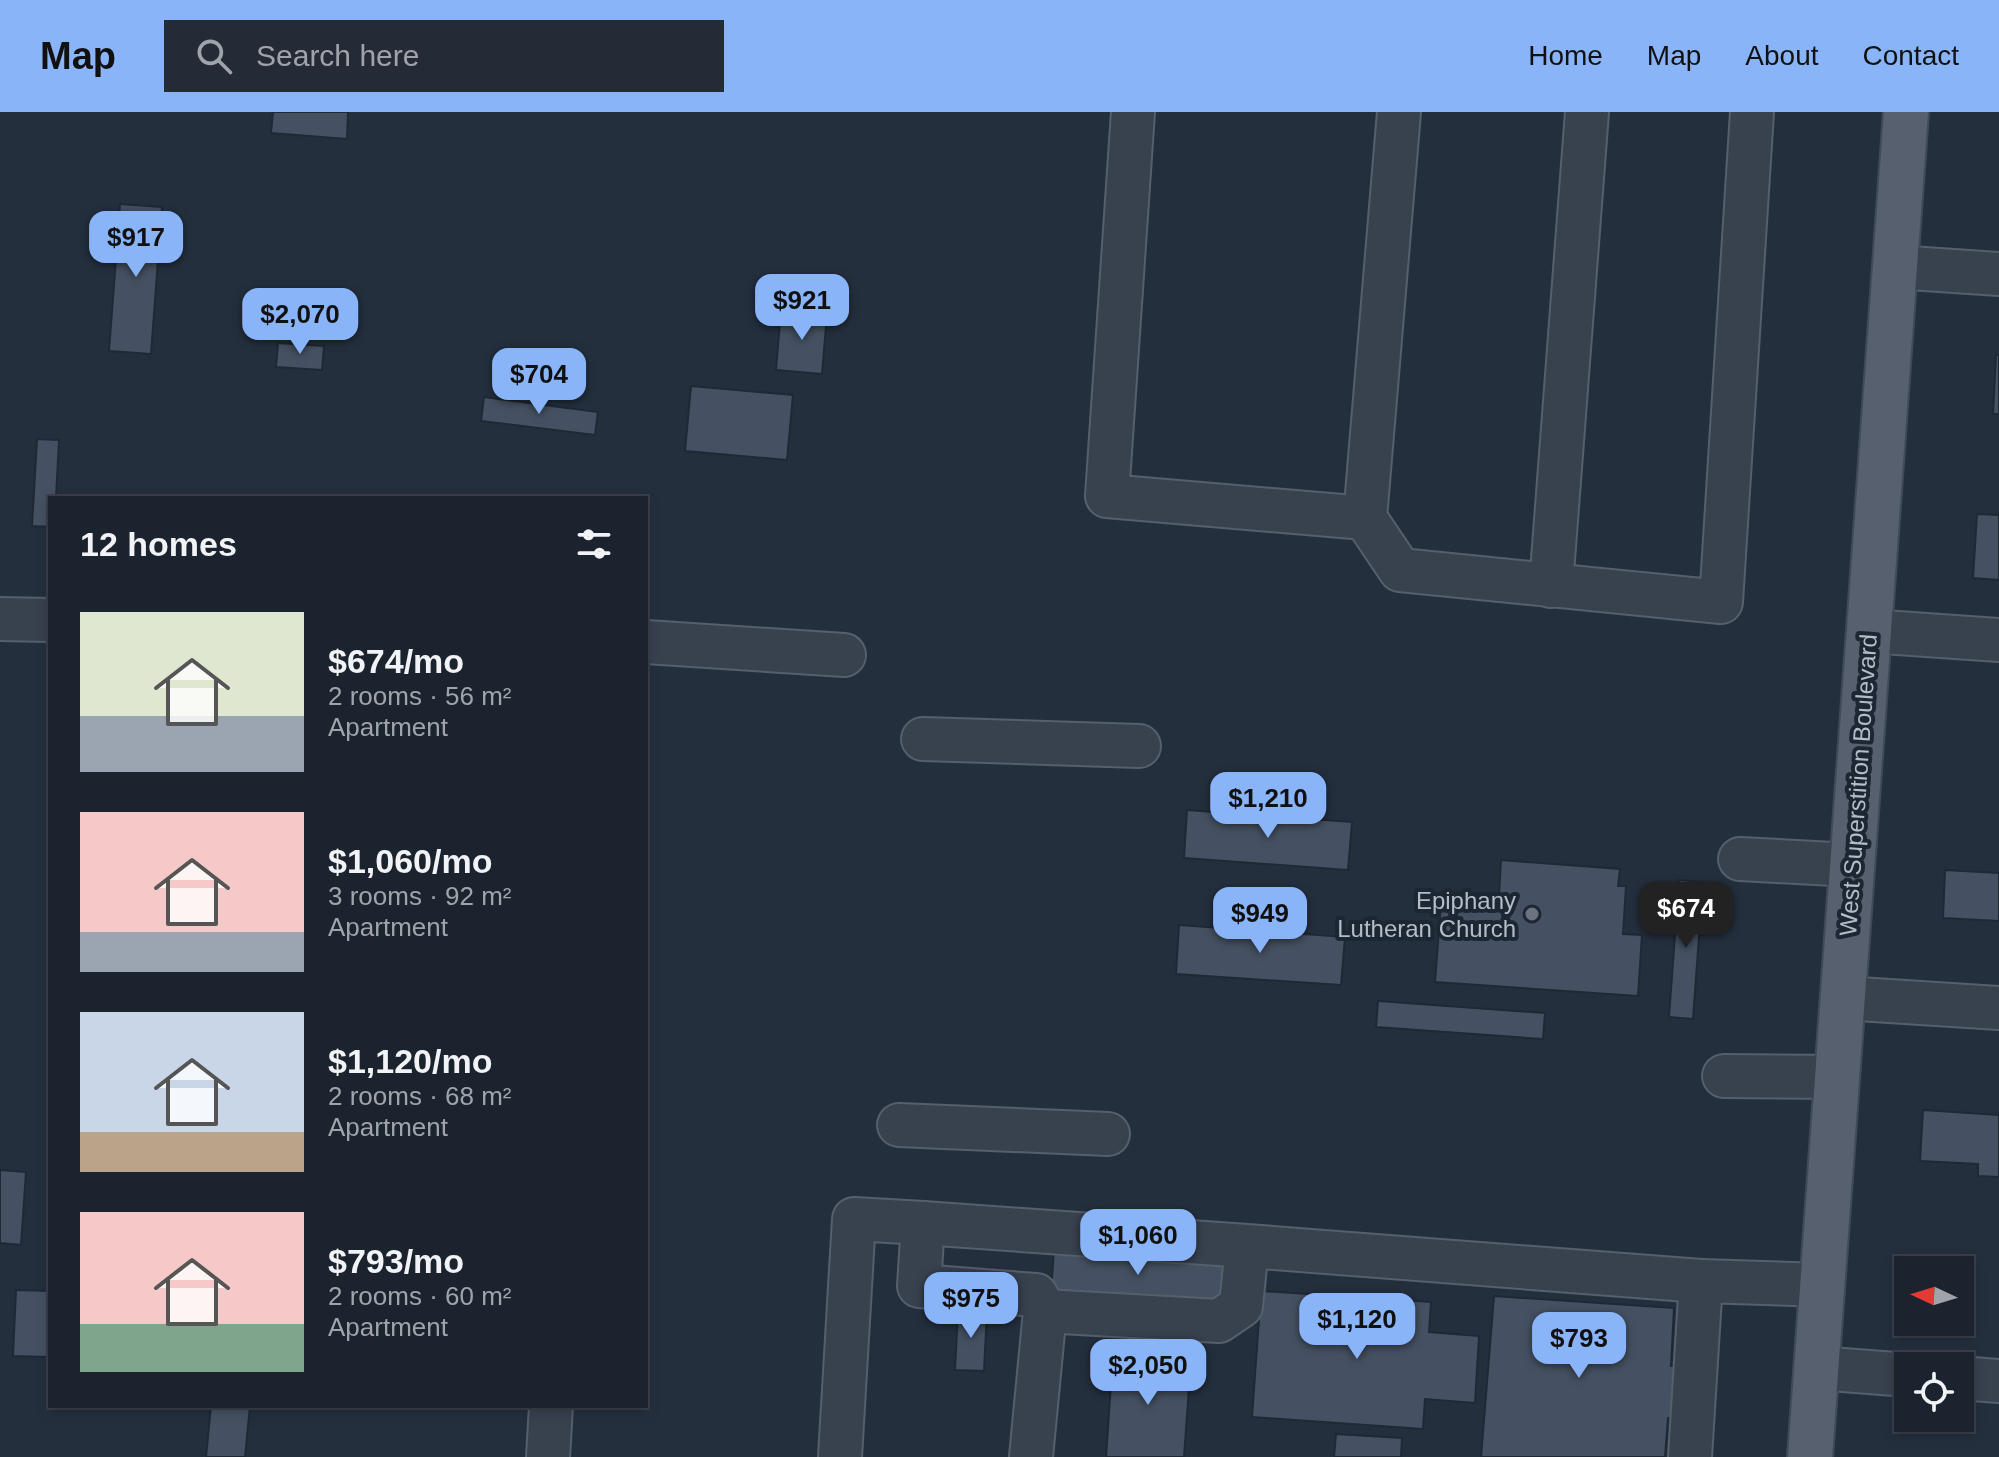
<!DOCTYPE html>
<meta charset="utf-8">
<style>
:root{--surface:#1b232e;--page:#242b36;--text:#f1f3f6;--muted:#a0a4aa;--line:#39404a;--accent:#8ab4f8}
body{margin:0;font-family:Helvetica,sans-serif;background:var(--page);color:var(--text);height:100vh;display:flex;flex-direction:column;font-size:30px;white-space:nowrap}
*{box-sizing:border-box;margin:0}
p{font-size:26px;color:var(--muted)}
.icon{flex:none;width:44px;height:44px;fill:none;stroke:currentColor;stroke-width:2;stroke-linecap:round;stroke-linejoin:round}
.map{position:relative;flex:1;overflow:hidden}
.details{position:absolute;left:48px;top:384px;width:600px;height:912px;display:flex;flex-direction:column;background:var(--surface);border-radius:0px;box-shadow:0 4px 12px #0003,0 0 0 2px var(--line)}
.details>*{flex:none}
.needle{width:52px;rotate:274deg}
.buttons{position:absolute;left:1894px;top:1144px;display:grid;gap:16px}
.buttons a{display:grid;place-items:center;width:80px;height:80px;border-radius:0px;background:var(--surface);box-shadow:0 4px 12px #0003,0 0 0 2px var(--line);font-size:40px}
.price{position:absolute;translate:-50% -68px;padding:0 18px;border-radius:16px;background:var(--accent);color:#111;font-size:26px;line-height:52px;filter:drop-shadow(0 2px 4px #0008)}
.price::after{content:'';position:absolute;left:50%;top:48px;width:24px;height:18px;margin-left:-12px;background:inherit;clip-path:polygon(0 0,100% 0,50% 100%)}
.price.on{background:#222;color:#fff}
ul{padding:0;list-style:none}
li{display:flex;align-items:center;gap:24px;height:200px;padding:0 32px}
li span{display:grid;place-items:center;flex:none;width:224px;height:160px;border-radius:0px;color:#555}
li>.icon{margin-inline-start:auto}
span .icon{width:96px;height:96px;fill:#fffc;stroke-width:1}
li b{font-size:34px}
h2{display:flex;justify-content:space-between;align-items:center;height:96px;padding:0 32px;font-size:34px}
header{display:flex;align-items:center;gap:48px;box-sizing:border-box;height:112px;padding:0 40px;background:var(--accent);color:#111}
header strong{font-size:38px}
nav{display:flex;gap:44px;margin-inline-start:auto;font-size:28px}
.search{width:560px;height:72px;background:var(--page);display:flex;align-items:center;gap:20px;box-sizing:border-box;padding:0 28px;border-radius:0px;color:var(--muted);font-size:30px}
.map>svg:first-child{display:block}
</style>
<header>
<strong>Map</strong>
<div class="search"><svg class="icon" aria-label="search" viewBox="0 0 24 24"><circle cx="10" cy="10" r="6"/><path d="M15 15l6 6"/></svg>Search here</div>
<nav><a>Home</a><a>Map</a><a>About</a><a>Contact</a></nav>
</header>
<div class="map">
<svg width="1999" height="1345" viewBox="0 0 1999 1345">
<rect width="100%" height="100%" fill="#242f3e"/>
<g fill="#455162" stroke="#1f2835" stroke-width="2">
<path d="M273,0H348L347,27L271,21Z"/>
<path d="M120,92L162,95L151,242L109,239Z"/>
<path d="M781,198L827,202L822,262L776,258Z"/>
<path d="M278,231L324,234L322,258L276,255Z"/>
<path d="M1996,243H1999V302H1993Z"/>
<path d="M691,274L793,283L787,348L685,339Z"/>
<path d="M484,285L598,300L595,323L481,309Z"/>
<path d="M37,327L59,328L56,386H50V415L32,414Z"/>
<path d="M1977,402L1999,403V468L1973,466Z"/>
<path d="M1187,698L1352,710L1348,758L1184,746Z"/>
<path d="M1501,748L1620,757L1618,774H1626L1623,822L1642,823L1638,884L1435,870L1442,779L1499,783Z"/>
<path d="M1945,758L1999,761V809L1943,806Z"/>
<path d="M1679,768L1703,770L1693,907L1669,905Z"/>
<path d="M1179,813L1345,825L1341,873L1176,862Z"/>
<path d="M1378,889L1545,901L1543,927L1376,915Z"/>
<path d="M1923,998L1999,1003V1065L1978,1064V1052L1920,1049Z"/>
<path d="M0,1058L26,1060L21,1133L0,1131Z"/>
<path d="M1054,1134L1225,1146L1222,1195L1051,1184Z"/>
<path d="M16,1178L50,1179V1245L13,1244Z"/>
<path d="M1261,1179L1431,1190L1429,1220L1479,1224L1475,1291L1425,1287L1423,1317L1252,1305Z"/>
<path d="M1494,1184L1674,1196L1671,1254H1680L1676,1307L1668,1306L1665,1345H1481Z"/>
<path d="M958,1198L987,1199L984,1259L955,1258Z"/>
<path d="M1113,1242L1191,1248L1184,1345H1106Z"/>
<path d="M211,1294H250L245,1345H206Z"/>
<path d="M1336,1322L1402,1326L1401,1345H1334Z"/>
</g>
<g fill="none" stroke-linecap="round" stroke-linejoin="round">
<g stroke="#565f6c" stroke-width="46">
<g id="minor">
<path d="M1133,0L1107,384L1365,406"/>
<path d="M1399,0L1365,406L1400,458L1721,490L1752,0"/>
<path d="M1895,155L1999,162"/>
<path d="M1551,474L1587,0"/>
<path d="M0,507L50,508"/>
<path d="M1869,519L1999,528"/>
<path d="M646,530L844,543"/>
<path d="M923,627L1139,634"/>
<path d="M1740,747L1853,753"/>
<path d="M1843,886L1999,896"/>
<path d="M1724,964L1838,965"/>
<path d="M899,1013L1108,1022"/>
<path d="M1247,1134L1241,1194L1219,1209L1045,1199L1036,1183L919,1174L923,1111L1247,1134L1701,1169"/>
<path d="M1817,1256L1908,1263"/>
<path d="M1960,1266L1999,1269"/>
<path d="M548,1345L551,1294"/>
<path d="M840,1345L854,1107L923,1111"/>
<path d="M1031,1345L1045,1199"/>
<path d="M1690,1345L1701,1169L1823,1173"/>
</g>
</g>
<g stroke="#414a57" stroke-width="48">
<path id="major" d="M1810,1345L1906,0"/>
</g>
<use href="#minor" stroke="#38414e" stroke-width="42"/>
<use href="#major" stroke="#56606e" stroke-width="44"/>
</g>
<circle fill="#6b7280" stroke="#1d2633" stroke-width="3" cx="1532" cy="802" r="8"/>
<g text-anchor="middle" dominant-baseline="central" stroke-width="8" stroke-linejoin="round" paint-order="stroke">
<g font-size="24" fill="#b4bcc9" stroke="#1d2633">
<text transform="translate(1858 673) rotate(-86)">West Superstition Boulevard</text>
</g>
<g font-size="24" fill="#b4bcc9" stroke="#1d2633" text-anchor="end">
<text x="1516" y="788">Epiphany<tspan x="1516" dy="28">Lutheran Church</tspan></text>
</g>
</g>
</svg>
<div class="buttons">
<a><svg class="needle" viewBox="-14 -14 28 28"><path d="M0-13l5 13h-10z" fill="#e53935"/><path d="M0 13l5-13h-10z" fill="#a0a4aa"/></svg></a>
<a><svg class="icon" aria-label="locate" viewBox="0 0 24 24"><circle cx="12" cy="12" r="6"/><path d="M12 2v4M12 18v4M2 12h4M18 12h4"/></svg></a>
</div>
<b class="price" style="left:136px;top:167px">$917</b>
<b class="price" style="left:802px;top:230px">$921</b>
<b class="price" style="left:300px;top:244px">$2,070</b>
<b class="price" style="left:539px;top:304px">$704</b>
<b class="price" style="left:1268px;top:728px">$1,210</b>
<b class="price on" style="left:1686px;top:838px">$674</b>
<b class="price" style="left:1260px;top:843px">$949</b>
<b class="price" style="left:1138px;top:1165px">$1,060</b>
<b class="price" style="left:971px;top:1228px">$975</b>
<b class="price" style="left:1357px;top:1249px">$1,120</b>
<b class="price" style="left:1579px;top:1268px">$793</b>
<b class="price" style="left:1148px;top:1295px">$2,050</b>
<section class="details">
<h2>12 homes<svg class="icon" aria-label="filters" viewBox="0 0 24 24"><path d="M4 7h16M4 17h16"/><circle cx="9" cy="7" r="2"/><circle cx="15" cy="17" r="2"/></svg></h2>
<ul>
<li><span style="background:linear-gradient(#dfe7d0 65%,#9aa5b1 0)"><svg class="icon" aria-label="home" viewBox="0 0 24 24"><path d="M3 11l9-7 9 7M6 9v11h12V9"/></svg></span><div><b>$674/mo</b><p>2 rooms · 56 m²</p><p>Apartment</p></div></li>
<li><span style="background:linear-gradient(#f6c9c9 75%,#9aa5b1 0)"><svg class="icon" aria-label="home" viewBox="0 0 24 24"><path d="M3 11l9-7 9 7M6 9v11h12V9"/></svg></span><div><b>$1,060/mo</b><p>3 rooms · 92 m²</p><p>Apartment</p></div></li>
<li><span style="background:linear-gradient(#c9d6e8 75%,#b9a48a 0)"><svg class="icon" aria-label="home" viewBox="0 0 24 24"><path d="M3 11l9-7 9 7M6 9v11h12V9"/></svg></span><div><b>$1,120/mo</b><p>2 rooms · 68 m²</p><p>Apartment</p></div></li>
<li><span style="background:linear-gradient(#f6c9c9 70%,#7fa58c 0)"><svg class="icon" aria-label="home" viewBox="0 0 24 24"><path d="M3 11l9-7 9 7M6 9v11h12V9"/></svg></span><div><b>$793/mo</b><p>2 rooms · 60 m²</p><p>Apartment</p></div></li>
</ul>
</section>
</div>
